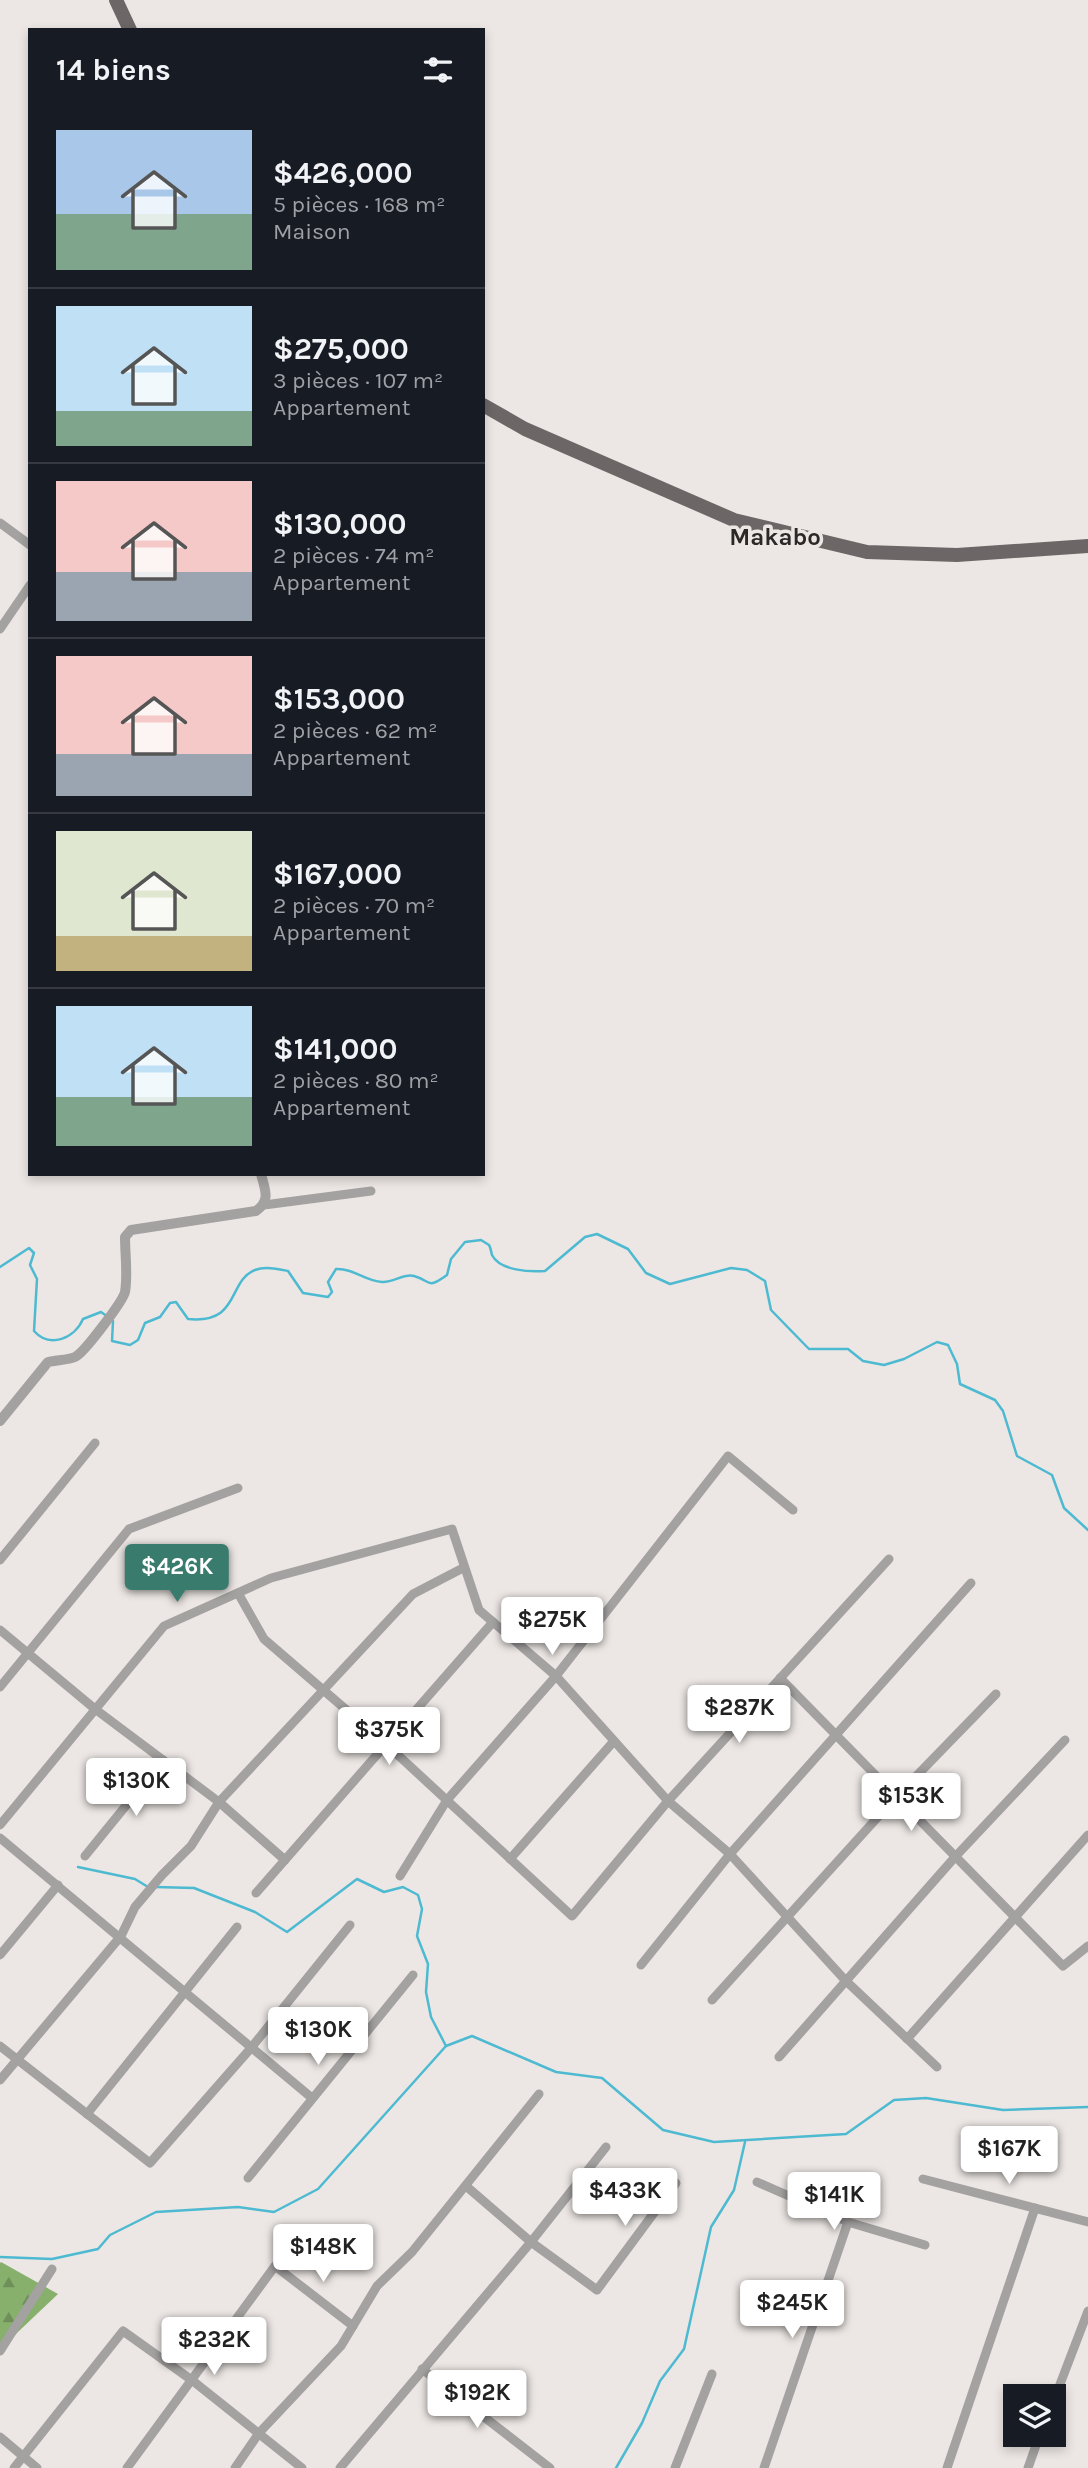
<!DOCTYPE html>
<html lang="fr">
<meta charset="utf-8">
<style>
:root{--surface:#171b24;--page:#242831;--text:#f1f3f6;--muted:#9ea1a6;--line:#363941;--accent:#397b6d}
body{margin:0;font-family:Karla,sans-serif;background:var(--page);color:var(--text);height:100vh;display:flex;flex-direction:column;font-size:26px;white-space:nowrap}
*{box-sizing:border-box;margin:0}
p{font-size:23px;color:var(--muted)}
.icon{flex:none;width:38px;height:38px;fill:none;stroke:currentColor;stroke-width:2;stroke-linecap:round;stroke-linejoin:round}
.map{position:relative;flex:1;overflow:hidden}
.sheet{position:absolute;left:28px;top:28px;width:457px;height:1148px;display:flex;flex-direction:column;background:var(--surface);border-radius:0px;box-shadow:0 4px 10px #0003}
.sheet>*{flex:none}
.tools{position:absolute;left:1003px;top:2384px;display:grid;gap:14px}
.tools a{display:grid;place-items:center;width:63px;height:63px;border-radius:0px;background:var(--surface);box-shadow:0 4px 10px #0003;font-size:35px}
.price{position:absolute;translate:-50% -60px;padding:0 16px;border-radius:7px;background:#fff;color:#222;font-size:23px;line-height:46px;filter:drop-shadow(0 2px 4px #0008)}
.price::after{content:'';position:absolute;left:50%;top:42px;width:21px;height:16px;margin-left:-10px;background:inherit;clip-path:polygon(0 0,100% 0,50% 100%)}
.price.selected{background:var(--accent);color:#fff}
ul{padding:0;list-style:none}
li{display:flex;align-items:center;gap:21px;height:175px;padding:0 28px}
li+li{border-top:2px solid var(--line)}
li span{display:grid;place-items:center;flex:none;width:196px;height:140px;border-radius:0px;color:#555}
li>.icon{margin-inline-start:auto}
span .icon{width:84px;height:84px;fill:#fffc;stroke-width:1}
li b{font-size:30px}
h2{display:flex;justify-content:space-between;align-items:center;height:84px;padding:0 28px;font-size:30px}
.map>svg:first-child{display:block}
</style>
<div class="map">
<svg width="1088" height="2468" viewBox="0 0 1088 2468">
<defs>
<pattern id="forest-firs" width="22" height="20" patternUnits="userSpaceOnUse" patternTransform="scale(1.75)"><rect width="22" height="20" fill="#87b06d"/><path d="M5 1l3.5 6h-7zM16 11l3.5 6h-7z" fill="#6f8f5a"/></pattern>
</defs>
<rect width="100%" height="100%" fill="#ece7e4"/>
<path fill="url(#forest-firs)" d="M1,2262L58,2294L0,2349V2263Z"/>
<g fill="none" stroke-linecap="round" stroke-linejoin="round">
<g stroke="#4dbad1" stroke-width="2.5">
<path d="M0,1267L29,1248L34,1253L30,1265L37,1279L34,1331C50,1349 75,1338 83,1319L101,1312L108,1317"/>
<path d="M113,1321L112,1341L130,1345L138,1340L145,1323L160,1317L170,1303L176,1302L188,1319C241,1324 227,1281 255,1270C265,1266 278,1269 288,1271L303,1293L328,1297L332,1292L328,1282L336,1269C353,1268 365,1281 382,1282C393,1283 404,1273 414,1276C432,1281 426,1290 447,1275L451,1259L465,1242L481,1240L489,1245C491,1248 491,1252 492,1255C500,1271 530,1272 545,1271L585,1237L597,1234L628,1249L646,1273L670,1284L731,1268L747,1270L765,1281L771,1310L809,1349H848L863,1361L884,1365L904,1359L937,1342L948,1345L957,1364L960,1384L995,1400L1003,1411L1017,1456L1052,1475L1064,1508L1088,1530"/>
<path d="M78,1867L135,1879L148,1887"/>
<path d="M155,1887L194,1888L255,1912L287,1932L357,1879L384,1892L403,1887L418,1895L422,1909L417,1936L428,1964L426,1992L431,2017L446,2046"/>
<path d="M0,2257L52,2259L98,2249L110,2235L156,2212L238,2207L274,2212L318,2189L446,2046L472,2036L556,2072L602,2078L663,2130L714,2142L846,2134L894,2100L926,2098L1003,2110L1088,2107"/>
<path d="M616,2468L642,2423L660,2381L684,2349L711,2227L734,2190L745,2142"/>
</g>
<g stroke="#a4a1a1" stroke-width="9">
<path d="M0,523L30,545"/>
<path d="M0,629L30,585"/>
<path d="M264,1205L371,1191"/>
<path d="M0,1560L95,1443"/>
<path d="M238,1593L264,1639L386,1744L572,1916L668,1801L889,1559"/>
<path d="M0,1630L95,1709L219,1802L285,1860"/>
<path d="M780,1678L1063,1966L1088,1946"/>
<path d="M0,1687L129,1529L238,1488"/>
<path d="M0,1825L164,1626L271,1578L452,1529L479,1610L556,1676L668,1801L730,1854L845,1980L937,2067"/>
<path d="M0,1838L312,2098"/>
<path d="M85,1856L163,1760"/>
<path d="M510,1859L614,1741"/>
<path d="M400,1876L447,1800L556,1676L728,1456L793,1510"/>
<path d="M256,1893L493,1622"/>
<path d="M0,1955L58,1885"/>
<path d="M641,1965L730,1854L971,1583"/>
<path d="M712,2000L896,1797L996,1694"/>
<path d="M907,2039L1088,1835"/>
<path d="M0,2046L150,2163L251,2048L350,1925"/>
<path d="M779,2057L955,1857L1065,1740"/>
<path d="M0,2080L121,1936L135,1907L162,1875L191,1846L219,1802L413,1594L463,1568"/>
<path d="M87,2114L237,1927"/>
<path d="M248,2178L413,1975"/>
<path d="M923,2179L1088,2222"/>
<path d="M757,2182L848,2222L925,2245"/>
<path d="M466,2186L531,2242L597,2290L676,2183"/>
<path d="M0,2351L52,2269"/>
<path d="M422,2369L550,2468"/>
<path d="M1054,2400L1088,2311"/>
<path d="M0,2437L37,2468"/>
<path d="M14,2468L123,2331L193,2381L302,2468"/>
<path d="M127,2468L275,2266L353,2326"/>
<path d="M235,2468L259,2433L341,2346L377,2286L412,2252L539,2094"/>
<path d="M340,2468L531,2242L606,2147"/>
<path d="M675,2468L712,2374"/>
<path d="M764,2468L848,2222"/>
<path d="M947,2468L1035,2208"/>
<path d="M1028,2468L1040,2434"/>
</g>
<path stroke="#a4a1a1" stroke-width="10" d="M0,1421L48,1362C56,1360 68,1360 75,1357C84,1353 123,1301 125,1292C128,1275 125,1254 125,1237L131,1230L256,1211C271,1200 265,1190 261,1174"/>
<g stroke="#6c6766" stroke-width="14">
<path d="M116,0L130,30"/>
<path d="M483,405L525,429L734,520L867,552L957,555L1088,546"/>
</g>
</g>
<g text-anchor="middle" dominant-baseline="central" stroke-width="7" stroke-linejoin="round" paint-order="stroke">
<g font-size="24" font-weight="bold" fill="#2b2928" stroke="#ece7e4">
<text x="775" y="537">Makabo</text>
</g>
</g>
</svg>
<div class="tools">
<a><svg class="icon" aria-label="layers" viewBox="0 0 24 24"><path d="M12 4l9 5-9 5-9-5zM3 14l9 5 9-5"/></svg></a>
</div>
<b class="price selected" style="left:177px;top:1604px">$426K</b>
<b class="price" style="left:552px;top:1657px">$275K</b>
<b class="price" style="left:739px;top:1745px">$287K</b>
<b class="price" style="left:389px;top:1767px">$375K</b>
<b class="price" style="left:136px;top:1818px">$130K</b>
<b class="price" style="left:911px;top:1833px">$153K</b>
<b class="price" style="left:318px;top:2067px">$130K</b>
<b class="price" style="left:1009px;top:2186px">$167K</b>
<b class="price" style="left:625px;top:2228px">$433K</b>
<b class="price" style="left:834px;top:2232px">$141K</b>
<b class="price" style="left:323px;top:2284px">$148K</b>
<b class="price" style="left:792px;top:2340px">$245K</b>
<b class="price" style="left:214px;top:2377px">$232K</b>
<b class="price" style="left:477px;top:2430px">$192K</b>
<section class="sheet">
<h2>14 biens<svg class="icon" aria-label="filters" viewBox="0 0 24 24"><path d="M4 7h16M4 17h16"/><circle cx="9" cy="7" r="2"/><circle cx="15" cy="17" r="2"/></svg></h2>
<ul>
<li><span style="background:linear-gradient(#a9c7e8 60%,#7fa58c 0)"><svg class="icon" aria-label="home" viewBox="0 0 24 24"><path d="M3 11l9-7 9 7M6 9v11h12V9"/></svg></span><div><b>$426,000</b><p>5 pièces · 168 m²</p><p>Maison</p></div></li>
<li><span style="background:linear-gradient(#bfe0f5 75%,#7fa58c 0)"><svg class="icon" aria-label="home" viewBox="0 0 24 24"><path d="M3 11l9-7 9 7M6 9v11h12V9"/></svg></span><div><b>$275,000</b><p>3 pièces · 107 m²</p><p>Appartement</p></div></li>
<li><span style="background:linear-gradient(#f6c9c9 65%,#9aa5b1 0)"><svg class="icon" aria-label="home" viewBox="0 0 24 24"><path d="M3 11l9-7 9 7M6 9v11h12V9"/></svg></span><div><b>$130,000</b><p>2 pièces · 74 m²</p><p>Appartement</p></div></li>
<li><span style="background:linear-gradient(#f6c9c9 70%,#9aa5b1 0)"><svg class="icon" aria-label="home" viewBox="0 0 24 24"><path d="M3 11l9-7 9 7M6 9v11h12V9"/></svg></span><div><b>$153,000</b><p>2 pièces · 62 m²</p><p>Appartement</p></div></li>
<li><span style="background:linear-gradient(#dfe7d0 75%,#c2b280 0)"><svg class="icon" aria-label="home" viewBox="0 0 24 24"><path d="M3 11l9-7 9 7M6 9v11h12V9"/></svg></span><div><b>$167,000</b><p>2 pièces · 70 m²</p><p>Appartement</p></div></li>
<li><span style="background:linear-gradient(#bfe0f5 65%,#7fa58c 0)"><svg class="icon" aria-label="home" viewBox="0 0 24 24"><path d="M3 11l9-7 9 7M6 9v11h12V9"/></svg></span><div><b>$141,000</b><p>2 pièces · 80 m²</p><p>Appartement</p></div></li>
</ul>
</section>
</div>
